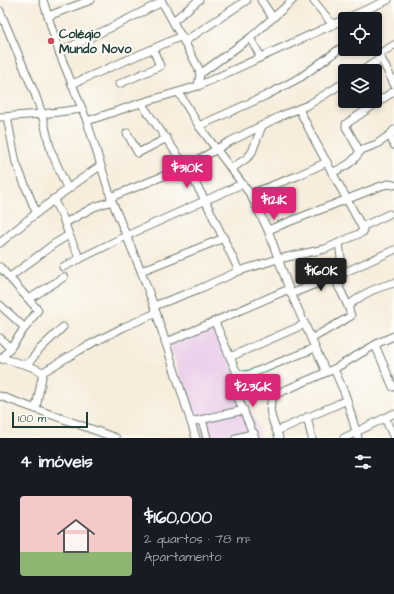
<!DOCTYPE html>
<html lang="pt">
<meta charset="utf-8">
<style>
:root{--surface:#171b24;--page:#242831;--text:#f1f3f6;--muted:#9ea1a6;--accent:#db2777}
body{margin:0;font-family:"Architects Daughter",sans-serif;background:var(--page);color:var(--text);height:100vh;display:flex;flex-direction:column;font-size:15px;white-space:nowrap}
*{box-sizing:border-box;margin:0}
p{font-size:13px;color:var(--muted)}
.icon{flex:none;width:22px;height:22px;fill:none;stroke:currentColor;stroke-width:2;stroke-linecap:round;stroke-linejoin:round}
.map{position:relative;height:438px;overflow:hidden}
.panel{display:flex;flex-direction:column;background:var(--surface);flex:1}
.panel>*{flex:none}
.controls{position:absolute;left:338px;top:12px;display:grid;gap:8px}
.controls a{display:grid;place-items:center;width:44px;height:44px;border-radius:4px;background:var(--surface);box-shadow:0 2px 6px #0003;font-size:20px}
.scale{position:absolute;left:12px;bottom:10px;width:76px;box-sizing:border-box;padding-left:4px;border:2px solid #1f3d34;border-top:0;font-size:11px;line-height:14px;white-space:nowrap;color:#1f3d34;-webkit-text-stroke:3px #fdfcf7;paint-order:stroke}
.price{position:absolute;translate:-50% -34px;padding:0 9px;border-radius:4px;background:var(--accent);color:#fff;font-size:13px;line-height:26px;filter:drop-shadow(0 1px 2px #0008)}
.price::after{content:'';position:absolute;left:50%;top:24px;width:12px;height:9px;margin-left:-6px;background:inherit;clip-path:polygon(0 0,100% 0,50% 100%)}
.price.current{background:#222;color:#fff}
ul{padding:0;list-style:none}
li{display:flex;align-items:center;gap:12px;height:100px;padding:0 20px}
li span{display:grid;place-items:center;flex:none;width:112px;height:80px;border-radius:4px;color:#555}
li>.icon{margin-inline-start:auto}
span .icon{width:48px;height:48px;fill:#fffc;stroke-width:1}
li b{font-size:17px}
h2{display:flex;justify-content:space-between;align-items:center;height:48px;padding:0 20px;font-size:17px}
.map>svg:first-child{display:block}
</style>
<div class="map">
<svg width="394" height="438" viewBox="0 0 394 438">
<rect width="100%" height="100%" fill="#fdfcf7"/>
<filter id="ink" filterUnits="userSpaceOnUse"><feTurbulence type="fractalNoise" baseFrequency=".025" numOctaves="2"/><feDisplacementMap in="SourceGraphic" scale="8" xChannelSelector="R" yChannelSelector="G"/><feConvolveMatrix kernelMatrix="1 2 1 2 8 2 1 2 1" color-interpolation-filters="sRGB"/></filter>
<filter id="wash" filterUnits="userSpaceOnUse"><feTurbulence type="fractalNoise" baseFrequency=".012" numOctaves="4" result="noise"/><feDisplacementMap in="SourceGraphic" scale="16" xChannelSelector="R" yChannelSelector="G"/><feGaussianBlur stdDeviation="0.9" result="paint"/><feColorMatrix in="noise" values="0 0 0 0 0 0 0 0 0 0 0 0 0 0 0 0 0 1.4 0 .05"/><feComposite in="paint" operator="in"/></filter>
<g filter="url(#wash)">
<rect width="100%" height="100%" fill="#f7eddc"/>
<path fill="#ebd1eb" d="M215,327L253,415L262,438H202L170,347L171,345Z"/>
</g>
<g filter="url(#ink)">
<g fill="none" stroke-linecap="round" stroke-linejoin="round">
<g stroke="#6b7b6f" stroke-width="9">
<g id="minor">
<path d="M43,0L59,52L87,121L112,201L141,271L154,306L196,438"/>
<path d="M161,0L198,67L200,74L198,86"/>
<path d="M261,0L273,18"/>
<path d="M313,0L333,25"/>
<path d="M0,11L35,94L42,114L51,151L67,188"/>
<path d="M48,16L91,0"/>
<path d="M345,19L388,0"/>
<path d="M173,21L199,0"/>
<path d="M250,38L261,57"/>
<path d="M185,41L247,0"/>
<path d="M375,46L394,84"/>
<path d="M59,52L110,28L162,2"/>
<path d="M379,54L394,45"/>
<path d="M362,71L381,58"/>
<path d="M200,74L250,38L293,0"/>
<path d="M72,84L182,36"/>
<path d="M119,84L160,66L153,49"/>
<path d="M179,93L199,126L250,194L268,230L289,289L326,372"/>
<path d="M141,103L186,167L205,200L239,271"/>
<path d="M299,109L315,141L362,227L389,214"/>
<path d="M0,117L42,114L82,109"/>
<path d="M7,117L16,163L36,212"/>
<path d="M87,121L141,103L198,86L345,19"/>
<path d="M199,126L265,96L301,77L345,45"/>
<path d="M127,133L138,153L167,138"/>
<path d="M390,135L394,145"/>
<path d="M360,152L346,127V124L394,91"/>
<path d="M231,169L247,158L252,152L262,126"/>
<path d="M332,173C347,165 352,164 361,150L377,144L390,135L394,130"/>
<path d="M250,194L297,176L327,162"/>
<path d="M111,197L186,167L227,143L283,115L308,105L345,82"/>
<path d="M65,223L94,207L112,201"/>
<path d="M268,230L381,186L388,184L394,185"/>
<path d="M69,235L80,259"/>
<path d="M0,243C32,216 65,190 100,166"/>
<path d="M0,267L38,310L2,359"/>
<path d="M63,267L126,236L242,184"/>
<path d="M141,271L224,238"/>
<path d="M10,277L54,244L69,235L63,218L53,199"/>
<path d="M338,285L348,306"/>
<path d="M339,288L343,273L339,243"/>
<path d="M291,294L343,273L394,250"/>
<path d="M29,299L64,277"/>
<path d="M0,305L25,328"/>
<path d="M154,306L199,289L239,271L278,259L325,249L363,232L362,227"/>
<path d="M215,322L236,371C242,376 246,375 253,373L315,348"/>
<path d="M0,338L10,348"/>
<path d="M311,339L351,316L348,306C364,293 375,288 394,283"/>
<path d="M165,343L289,289"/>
<path d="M375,345L393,387"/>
<path d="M230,357L305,324"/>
<path d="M0,358L27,365L43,372L85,347L124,327L156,313"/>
<path d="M27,365L40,349L63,327"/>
<path d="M334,369L345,394L358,438"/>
<path d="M232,384L255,438"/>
<path d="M0,396L116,438"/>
<path d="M36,408L43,372"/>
<path d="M307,417L312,438"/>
<path d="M385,418L394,438"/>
<path d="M202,420L207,438"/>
<path d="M191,422L244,410"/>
<path d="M277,431L347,400"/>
<path d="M236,438L254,433"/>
<path d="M279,438C274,422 264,408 276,394L334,369L380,342L394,336"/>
<path d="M344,438L393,414"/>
</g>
</g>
<use href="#minor" stroke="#fff" stroke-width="7"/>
</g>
</g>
<circle fill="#d1495b" stroke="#fdfcf7" stroke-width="1.5" cx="51" cy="41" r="4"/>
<g text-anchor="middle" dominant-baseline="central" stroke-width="4" stroke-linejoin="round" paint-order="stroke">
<g font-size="13" font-weight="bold" fill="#1f3d34" stroke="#fdfcf7" text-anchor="start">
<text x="59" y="34">Colégio<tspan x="59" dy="15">Mundo Novo</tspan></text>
</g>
</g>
</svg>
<div class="controls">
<a><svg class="icon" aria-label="locate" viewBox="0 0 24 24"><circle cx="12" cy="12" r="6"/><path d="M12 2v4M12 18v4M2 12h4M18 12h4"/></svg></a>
<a><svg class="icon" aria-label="layers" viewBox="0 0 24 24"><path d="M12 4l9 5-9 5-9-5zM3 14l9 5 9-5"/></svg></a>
</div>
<div class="scale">100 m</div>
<b class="price" style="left:187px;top:189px">$310K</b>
<b class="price" style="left:274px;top:221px">$121K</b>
<b class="price current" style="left:321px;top:292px">$160K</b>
<b class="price" style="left:253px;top:408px">$236K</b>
</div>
<section class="panel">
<h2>4 imóveis<svg class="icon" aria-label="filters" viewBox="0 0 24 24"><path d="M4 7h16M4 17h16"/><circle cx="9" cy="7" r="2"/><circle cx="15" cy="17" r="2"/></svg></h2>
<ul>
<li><span style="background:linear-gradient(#f6c9c9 70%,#8fb573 0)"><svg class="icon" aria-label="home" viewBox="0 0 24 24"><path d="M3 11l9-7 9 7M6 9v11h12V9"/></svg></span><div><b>$160,000</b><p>2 quartos · 78 m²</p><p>Apartamento</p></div></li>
</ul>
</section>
